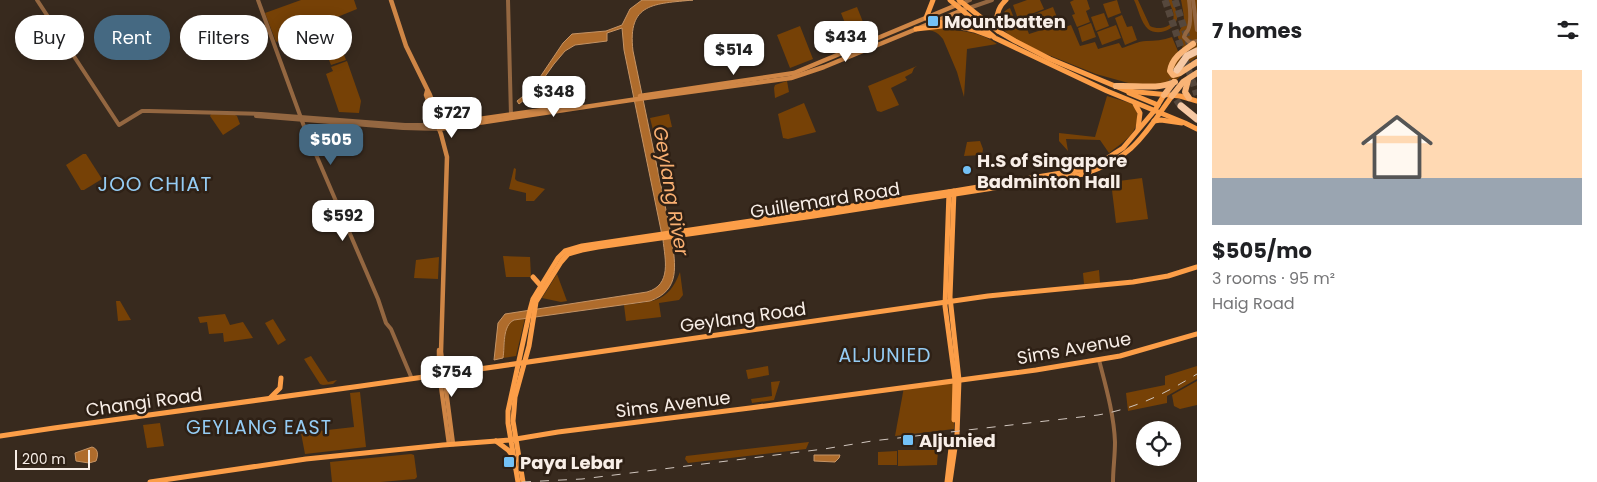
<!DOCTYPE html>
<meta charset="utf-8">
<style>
:root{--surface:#fff;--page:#f6f6f6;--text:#202124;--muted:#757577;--line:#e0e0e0;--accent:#456982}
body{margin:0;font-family:Poppins,sans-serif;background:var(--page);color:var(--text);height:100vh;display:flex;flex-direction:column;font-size:19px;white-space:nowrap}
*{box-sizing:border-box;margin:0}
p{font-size:16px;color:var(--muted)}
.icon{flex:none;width:28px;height:28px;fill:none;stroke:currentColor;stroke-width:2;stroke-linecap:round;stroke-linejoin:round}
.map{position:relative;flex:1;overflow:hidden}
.sheet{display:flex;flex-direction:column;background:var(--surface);width:400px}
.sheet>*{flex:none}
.guide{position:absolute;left:15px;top:15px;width:475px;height:45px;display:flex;gap:10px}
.buttons{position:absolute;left:1136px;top:421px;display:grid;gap:10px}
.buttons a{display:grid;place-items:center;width:45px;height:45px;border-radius:50%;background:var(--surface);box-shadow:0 2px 12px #0003;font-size:25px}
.scale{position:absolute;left:15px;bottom:12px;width:75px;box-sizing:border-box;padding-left:5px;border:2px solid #f8eee7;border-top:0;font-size:14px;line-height:18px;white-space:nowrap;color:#f8eee7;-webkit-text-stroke:4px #2e2015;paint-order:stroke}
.price{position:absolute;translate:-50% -42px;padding:0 11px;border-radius:10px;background:#fff;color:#222;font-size:16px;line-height:32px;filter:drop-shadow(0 1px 2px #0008)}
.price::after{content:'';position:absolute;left:50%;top:30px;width:15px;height:11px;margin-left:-8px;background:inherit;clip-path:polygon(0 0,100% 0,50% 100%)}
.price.selected{background:var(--accent);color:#fff}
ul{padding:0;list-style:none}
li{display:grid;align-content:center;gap:10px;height:265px;padding:0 15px}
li+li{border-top:1px solid var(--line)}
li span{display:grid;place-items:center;height:155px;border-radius:0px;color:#555}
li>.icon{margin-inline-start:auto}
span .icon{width:90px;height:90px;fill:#fffc;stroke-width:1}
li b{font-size:21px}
h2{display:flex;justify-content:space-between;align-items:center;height:60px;padding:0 15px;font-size:21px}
.pill{padding:0 18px;border-radius:22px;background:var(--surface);box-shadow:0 2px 12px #0003;font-size:18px;line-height:45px}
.pill.selected{background:var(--accent);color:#fff}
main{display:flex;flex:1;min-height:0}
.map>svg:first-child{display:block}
</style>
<main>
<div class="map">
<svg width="1197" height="482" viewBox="0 0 1197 482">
<rect width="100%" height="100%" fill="#382a1e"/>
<g fill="#764106">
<path d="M301,0H354L357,9L276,42L265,13Z"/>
<path d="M1027,0H1040L1044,9L1018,19L1013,5Z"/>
<path d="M1074,0H1087L1090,9L1086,11L1090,22L1077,27L1072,15L1075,14L1070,2Z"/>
<path d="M1117,0L1121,13L1108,18L1103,4Z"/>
<path d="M1134,0H1138L1150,26C1160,31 1177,27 1173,12C1172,8 1170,4 1168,0H1172C1174,6 1178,12 1177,19C1174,31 1157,36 1148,29C1141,23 1138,8 1134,0Z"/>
<path d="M1181,0H1197V57L1188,63C1181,57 1180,54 1183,45C1172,33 1182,32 1184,20C1184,14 1182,6 1181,0Z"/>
<path d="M857,7L865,27L849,33L841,13Z"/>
<path d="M1053,7L1058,20L1032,29L1027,17Z"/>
<path d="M1010,8L1016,23L1024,21L1029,34L1060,24L1062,28L1071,25L1080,46L1095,42L1098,49L1119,43L1122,48C1129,46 1139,41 1146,41C1155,41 1163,40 1172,37L1186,70L1175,82L1145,87L1132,84L1096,74L1016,42L1003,29C1001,20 1000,12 1010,8Z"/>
<path d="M1104,13L1109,26L1096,31L1091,17Z"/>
<path d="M1122,15L1127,27L1132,26L1137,40L1125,45L1115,18Z"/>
<path d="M1091,23L1096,37L1082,42L1078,28Z"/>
<path d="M1116,25L1121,38L1102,45L1097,32Z"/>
<path d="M800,26L813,59L790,68L777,35Z"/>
<path d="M938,28C959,31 980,31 997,44L967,49L964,97L957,72L943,39C938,32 932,29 923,31Z"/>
<path d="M338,39L346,60L331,65L323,45Z"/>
<path d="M347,61L361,101L359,113L339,112L326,74L333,71L331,67Z"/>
<path d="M917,66L914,68L912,73L905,77L907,80L891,88L899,105L881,112L877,111L868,86Z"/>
<path d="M787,81L789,92L775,98L774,88L775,85Z"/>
<path d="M1107,96L1130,103L1136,108C1142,131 1126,140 1109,153L1100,140L1066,139L1068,151L1059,141V133L1095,137Z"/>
<path d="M804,103L816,132L788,139L783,138L778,114Z"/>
<path d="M211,114L235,115L237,116L240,124L223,135L210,116Z"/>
<path d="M669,114L672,127L653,130L650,118Z"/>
<path d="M980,141L983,149L982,155L964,156L967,142Z"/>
<path d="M83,154H86L102,179L84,190H81L66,165Z"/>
<path d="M514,168L516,169L515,179L517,181L545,189L534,201H526V193L509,189Z"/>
<path d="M1142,178L1148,219L1116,223L1111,182Z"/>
<path d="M503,256L530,257L531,277H506Z"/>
<path d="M439,257L438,279L414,278L416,260Z"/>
<path d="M1099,270L1100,283L1084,284L1083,273Z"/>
<path d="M680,272L683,295L679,300L659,303L661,317L626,321L624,305C654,301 668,303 680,272Z"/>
<path d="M557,274L567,301L561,302L542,298Z"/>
<path d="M116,301H120L131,320L118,321Z"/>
<path d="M225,314L230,325L243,322L253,338L224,342L223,333L209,334L207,322L200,323L198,317Z"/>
<path d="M525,318L516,356L503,358L506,328C510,320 517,319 525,318Z"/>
<path d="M273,319L286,340L278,345L265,323Z"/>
<path d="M311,356L328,382L337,380L333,384L323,385L320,384L304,359Z"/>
<path d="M768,366L769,375L748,379L746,370Z"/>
<path d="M1197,366V379L1167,396V403L1128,411L1126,393L1165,385V376Z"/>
<path d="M955,380L954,429L895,436L904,387Z"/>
<path d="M780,381L774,400L752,403L751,399L772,396L771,382Z"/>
<path d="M1197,381V405L1180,409L1174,406L1172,395Z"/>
<path d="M360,392L366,447L305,454L301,433L354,427L350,393Z"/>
<path d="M160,423L164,446L147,448L143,425Z"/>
<path d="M809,442L806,449L688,463L685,459L686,456Z"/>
<path d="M898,450H938L937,465L898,466Z"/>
<path d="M897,451V465H878V452Z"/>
<path d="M411,454L414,455L417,477L415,479L381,482H332L330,462Z"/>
</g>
<g fill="#af6c2c" stroke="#c59364">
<path d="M642,0H693C655,4 627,2 633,51L672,239C675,265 681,290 650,301L514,320C502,326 505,346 503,358L494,360L498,323L505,314L647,292C672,285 665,259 663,240L624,50L622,28L607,33V41L575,45L565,51L554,64L534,92L519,104L517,101L532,89L563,43L572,34L606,31L622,25L630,9Z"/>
<path d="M92,447C99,449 98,456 96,461L89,463L76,461L75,453Z"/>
<path d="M814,455H840L839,458L835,462L814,461Z"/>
</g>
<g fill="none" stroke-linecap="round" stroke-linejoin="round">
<g stroke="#55473c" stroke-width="7" stroke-dasharray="7 3.5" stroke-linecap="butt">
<path d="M1165,0L1197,95"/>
<path d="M1175,0L1197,68"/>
<path d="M1176,70C1169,85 1171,94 1181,106"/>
</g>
<g stroke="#946741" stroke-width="4">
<path d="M37,0L119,125L142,111H149L261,114L405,125H437"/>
<path d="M258,0L305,129L378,299L386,323L391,329L412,379"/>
<path d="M508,0L511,116"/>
<path d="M1189,0C1190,9 1192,21 1188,30C1186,32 1185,34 1184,37L1190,43L1197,41"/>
<path d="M1193,0L1197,30"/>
<path d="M963,3L970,0"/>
<path d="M969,8L992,0"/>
<path d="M256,116L403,128L439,129"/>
<path d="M1099,360C1106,387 1114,415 1115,442C1115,456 1113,469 1113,482"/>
</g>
<g stroke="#cf8646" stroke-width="4.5">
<path d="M391,0L406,46L430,95L442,127"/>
<path d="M427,91L426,95L441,134L447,157L441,352L453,444"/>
<path d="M640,96L794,73L959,4"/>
<path d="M437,125L570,106"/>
<path d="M439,129L631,100L791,78L824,67L965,9"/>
<path d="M439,350V372L449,444"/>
</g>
<g stroke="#fc9e48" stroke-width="5">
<path d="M950,0L995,38L1107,91L1185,123L1197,129"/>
<path d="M959,0L998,31L1015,41L1050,59L1127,91L1180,96L1197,101"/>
<path d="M926,18L933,0"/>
<path d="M934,21L974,30L990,36"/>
<path d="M916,29L942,26"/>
<path d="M998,31C995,19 997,8 1006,0"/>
<path d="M1129,93L1158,105"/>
<path d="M1135,104L1140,113L1138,129"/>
<path d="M1154,121L1161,120L1182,123"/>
<path d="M949,192L945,306L955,380L954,420"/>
<path d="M533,277L541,286"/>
<path d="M442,359L446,367L456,371"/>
<path d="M428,376L434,370L438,360"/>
<path d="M270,398L280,388L281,378"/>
<path d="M0,436L54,428L361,386L988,296L1133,282L1168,276L1197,267"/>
<path d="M496,441L508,450L512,455"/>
<path d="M150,482L306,459L443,445L510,440L558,432L750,408L1036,370L1120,356L1197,334"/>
<path d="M518,482L508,423V411L530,310L533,299L558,258L565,251L582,246L954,191L1085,169L1101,162L1123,148L1155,110L1164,95"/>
<path d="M523,482L513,421L514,410L515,397L529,346L536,302L561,262L568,254L582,250L598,247L814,216L1084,174C1134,157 1143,136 1172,96"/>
<path d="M947,482L951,448"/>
<path d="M950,482L957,434L959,380L950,297L954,191"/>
</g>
<g stroke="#f9b476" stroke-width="6">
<path d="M1193,44C1183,51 1172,58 1170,71L1173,75L1180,73L1197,62"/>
<path d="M1188,80L1185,92L1189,98"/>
<path d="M1116,86C1137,85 1156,90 1175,82"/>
<path d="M1164,95L1174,82"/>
<path d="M1172,96L1183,82L1197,73"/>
</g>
<g stroke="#f6c9a5" stroke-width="7">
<path d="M1177,70L1187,56L1197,51"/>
<path d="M1181,106L1197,119"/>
</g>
<path stroke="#d1c6be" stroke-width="1" stroke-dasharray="9 9" stroke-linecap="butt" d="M522,482L582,479L824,449L872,441L1098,415C1137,408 1164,394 1197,374"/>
</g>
<g fill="#73c1f6" stroke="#2e2015" stroke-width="2">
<rect x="927" y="15" width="12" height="12" rx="2.5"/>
<circle cx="967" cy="170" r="5"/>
<rect x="902" y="434" width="12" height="12" rx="2.5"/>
<rect x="503" y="456" width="12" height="12" rx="2.5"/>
</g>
<g text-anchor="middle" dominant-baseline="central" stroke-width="5" stroke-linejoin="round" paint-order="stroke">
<g font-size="18" font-weight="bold" fill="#f8eee7" stroke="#2e2015" text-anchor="start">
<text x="944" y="21">Mountbatten</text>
<text x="977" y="160">H.S of Singapore<tspan x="977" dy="21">Badminton Hall</tspan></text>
<text x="919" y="440">Aljunied</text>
<text x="520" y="462">Paya Lebar</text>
</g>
<g font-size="18" fill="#f8eee7" stroke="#2e2015">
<text transform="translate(825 200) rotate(-9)">Guillemard Road</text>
<text transform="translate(743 317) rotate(-8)">Geylang Road</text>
<text transform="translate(1074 348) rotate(-10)">Sims Avenue</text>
<text transform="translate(144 402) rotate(-8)">Changi Road</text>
<text transform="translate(673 404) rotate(-7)">Sims Avenue</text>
</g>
<g font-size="19" font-style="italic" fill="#fab072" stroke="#2e2015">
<text transform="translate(671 191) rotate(80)">Geylang River</text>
</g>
<g font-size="19" letter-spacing="1" fill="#95ccf4" stroke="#2e2015">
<text x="885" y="355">ALJUNIED</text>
<text x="259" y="427">GEYLANG EAST</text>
</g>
<g font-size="20" letter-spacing="1" fill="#95ccf4" stroke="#2e2015">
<text x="155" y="184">JOO CHIAT</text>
</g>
</g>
</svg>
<div class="buttons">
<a><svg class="icon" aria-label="locate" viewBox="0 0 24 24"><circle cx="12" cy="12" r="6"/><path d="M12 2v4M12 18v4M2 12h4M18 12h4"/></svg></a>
</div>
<div class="scale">200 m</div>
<b class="price" style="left:846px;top:63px">$434</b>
<b class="price" style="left:734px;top:76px">$514</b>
<b class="price" style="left:554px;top:118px">$348</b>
<b class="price" style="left:452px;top:139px">$727</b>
<b class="price selected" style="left:331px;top:166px">$505</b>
<b class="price" style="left:343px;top:242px">$592</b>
<b class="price" style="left:452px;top:398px">$754</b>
<div class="guide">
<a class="pill">Buy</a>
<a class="pill selected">Rent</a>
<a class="pill">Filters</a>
<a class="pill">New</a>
</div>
</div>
<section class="sheet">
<h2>7 homes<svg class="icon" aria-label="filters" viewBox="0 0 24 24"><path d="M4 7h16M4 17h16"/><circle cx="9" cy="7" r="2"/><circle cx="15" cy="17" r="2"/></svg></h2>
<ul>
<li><span style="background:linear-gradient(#ffd9b3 70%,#9aa5b1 0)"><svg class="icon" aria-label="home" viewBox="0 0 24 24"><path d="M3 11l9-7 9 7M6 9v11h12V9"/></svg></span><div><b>$505/mo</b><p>3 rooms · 95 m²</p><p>Haig Road</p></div></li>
</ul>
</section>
</main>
